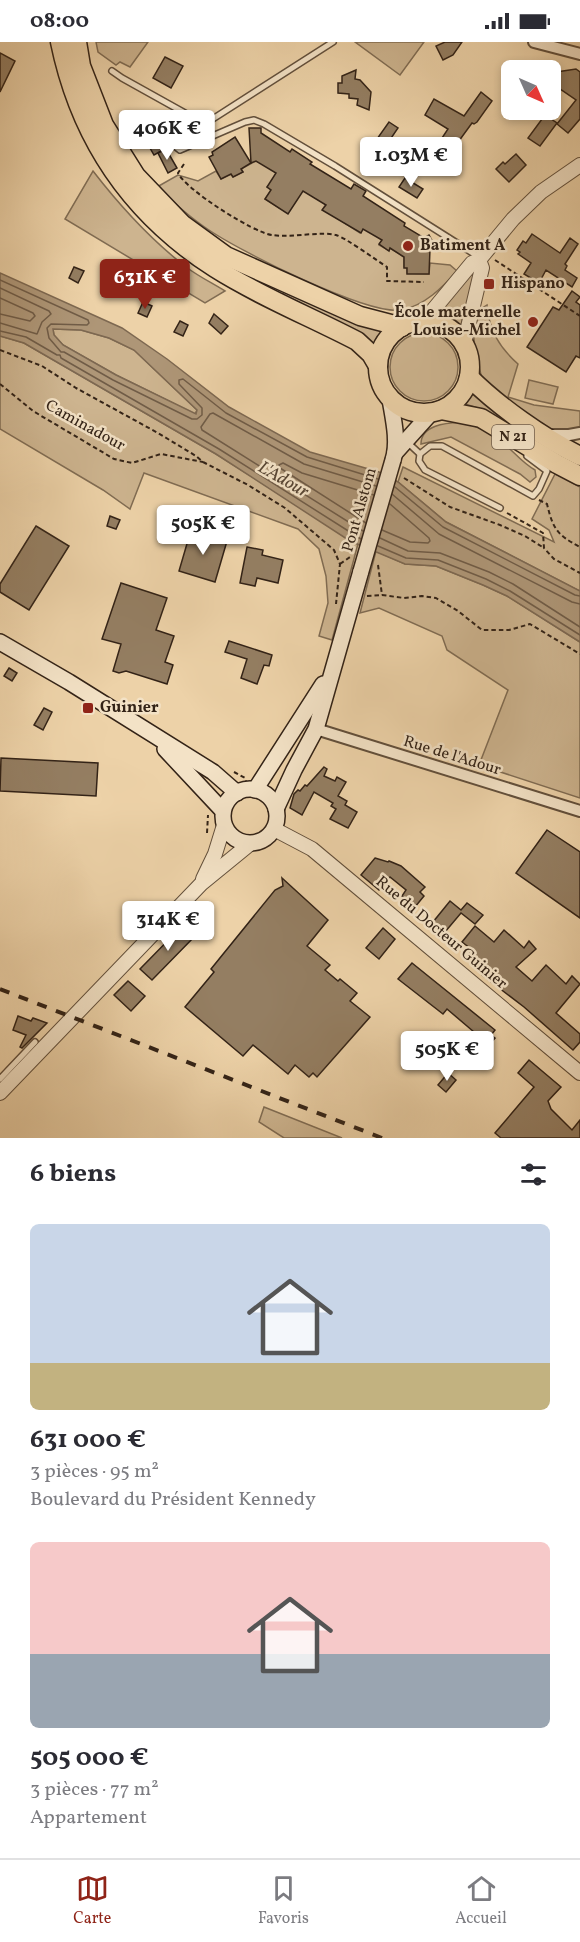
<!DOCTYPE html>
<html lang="fr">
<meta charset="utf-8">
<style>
:root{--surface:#fff;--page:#f2f2f3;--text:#2b2b33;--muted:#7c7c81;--line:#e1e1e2;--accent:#8f2418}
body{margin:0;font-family:Vollkorn,serif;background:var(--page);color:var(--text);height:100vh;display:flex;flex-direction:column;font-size:22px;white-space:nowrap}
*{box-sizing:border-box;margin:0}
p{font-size:20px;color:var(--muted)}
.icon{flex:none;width:33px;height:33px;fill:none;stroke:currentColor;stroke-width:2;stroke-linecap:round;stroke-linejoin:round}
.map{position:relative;height:1096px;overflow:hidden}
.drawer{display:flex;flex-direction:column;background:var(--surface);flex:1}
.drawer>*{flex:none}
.needle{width:39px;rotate:135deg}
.buttons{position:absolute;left:501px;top:18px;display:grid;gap:12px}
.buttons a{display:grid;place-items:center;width:60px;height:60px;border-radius:9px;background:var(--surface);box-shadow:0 3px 9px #0003;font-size:30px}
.price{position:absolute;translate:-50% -51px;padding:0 14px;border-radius:6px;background:#fff;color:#222;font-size:20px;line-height:39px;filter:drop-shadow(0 2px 3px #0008)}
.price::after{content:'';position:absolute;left:50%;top:36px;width:18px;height:14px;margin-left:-9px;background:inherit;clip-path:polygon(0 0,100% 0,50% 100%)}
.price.current{background:var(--accent);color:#fff}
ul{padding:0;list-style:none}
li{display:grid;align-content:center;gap:12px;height:318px;padding:0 30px}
li span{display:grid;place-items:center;height:186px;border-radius:9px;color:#555}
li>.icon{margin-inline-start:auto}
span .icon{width:108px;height:108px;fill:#fffc;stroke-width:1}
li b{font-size:26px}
h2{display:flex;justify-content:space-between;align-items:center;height:72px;padding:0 30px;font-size:26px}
.status{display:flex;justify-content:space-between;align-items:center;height:42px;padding:0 30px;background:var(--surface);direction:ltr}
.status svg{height:16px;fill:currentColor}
.tabs{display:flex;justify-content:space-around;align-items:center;height:84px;border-top:2px solid var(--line);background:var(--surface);font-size:16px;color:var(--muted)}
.tabs a{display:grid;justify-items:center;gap:3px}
.tabs .current{color:var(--accent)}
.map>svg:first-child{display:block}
</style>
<div class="status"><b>08:00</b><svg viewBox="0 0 49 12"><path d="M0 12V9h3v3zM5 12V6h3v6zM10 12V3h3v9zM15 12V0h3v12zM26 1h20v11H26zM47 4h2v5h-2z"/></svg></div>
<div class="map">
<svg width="580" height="1096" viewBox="0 0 580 1096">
<rect width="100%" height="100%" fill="#edd2a8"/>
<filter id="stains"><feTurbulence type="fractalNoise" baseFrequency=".00333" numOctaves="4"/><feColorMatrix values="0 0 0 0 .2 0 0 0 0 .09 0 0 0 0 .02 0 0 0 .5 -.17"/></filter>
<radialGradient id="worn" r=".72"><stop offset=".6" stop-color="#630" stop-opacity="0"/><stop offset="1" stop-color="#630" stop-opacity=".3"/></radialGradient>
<g fill="#cdb48f" stroke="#806c53" stroke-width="1.5">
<path d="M96,0H148L130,25L120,20L116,23L98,10Z"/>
<path d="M355,0H424L400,33Z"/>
<path d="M256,119L282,128L267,145L271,148L265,157L286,170L301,147L326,162L323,167L360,191L364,186L382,198L379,203L388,208L390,206L404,215V225L407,226V231L429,232L430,221L450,223L457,229C442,246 425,263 402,268C368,274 237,208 206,186C188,174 173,160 157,145L178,133L198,139L216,129L221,137L231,132L233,135L243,130L241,127Z"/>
<path d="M93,129C120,164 150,197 186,225C198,234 212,241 225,249L205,261L65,177Z"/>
<path d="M472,226L476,228L461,283L453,276L438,270Z"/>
<path d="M285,249L384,287L373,305L281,254Z"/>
<path d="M487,263C489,288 499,305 518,322L508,355L534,363L580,369V387L550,390L494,351L482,337L475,308L473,285L476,270Z"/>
<path d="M53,287L81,288L109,296L134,308L197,368L195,372L116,333L63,303L54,293Z"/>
<circle cx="424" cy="325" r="34"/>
<path d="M0,294L24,301L216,412L358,502L332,598L319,594L328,561L326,534L319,507L298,487L144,431L130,467L103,448L0,387Z"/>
<path d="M529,338L558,345L553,362L525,356Z"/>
<path d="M474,348L524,386L520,391L484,368L465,362Z"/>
<path d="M461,380C473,383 484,387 495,395C510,404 519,419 535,428L536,435L530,440L520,432L451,395L421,402C421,383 446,381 461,380Z"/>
<path d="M403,425L554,500L549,488L532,477L555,432L580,445V549L446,480L398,440Z"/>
<path d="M376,509L405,522L436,524L483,543L507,554L580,600V756L479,723L508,648L447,608L442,594L379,566L360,571Z"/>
<path d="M264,1065L342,1096H284L259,1080Z"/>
</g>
<path fill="#ae9677" stroke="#7d6851" stroke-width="1.5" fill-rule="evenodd" d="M0,231L122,286L167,317L229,365L310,410L379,430L398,440L446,480L580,549V600L507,554L483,543L436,524L405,522L350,499L216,412L24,301L0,294ZM53,287L81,288L109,296L134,308L197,368L196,372L116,333L63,303L54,293Z"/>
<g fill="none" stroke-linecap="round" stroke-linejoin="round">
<g stroke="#705c47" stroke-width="1.5">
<path d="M0,238L88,278L89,281L87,283L51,282L47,286L49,296L61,310H64L113,338L192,377H197L202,373V366L179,342V338L183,337L226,371L307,415L378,437"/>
<path d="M0,246L49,269L51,272L42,280L37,292L0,281"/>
<path d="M0,256L33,271L35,274L30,279L0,272"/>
<path d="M0,289L26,295L57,313H60L61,316L219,407L361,497"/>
<path d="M395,445L443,485L575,553L580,554"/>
<path d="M392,452L439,492L572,560L580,562"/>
<path d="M366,481L280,426L279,423L283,421L302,431L374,453"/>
<path d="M382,488L410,500L428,501L430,499L429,496L390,462"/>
<path d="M363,489L202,388L201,385L210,372L213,371L304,422L376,444"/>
<path d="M380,496L408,509L440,511L489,530L513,542L580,585"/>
<path d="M378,504L406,516L438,518L486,537L510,549L580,593"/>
</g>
</g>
<g fill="#947e62" stroke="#332317" stroke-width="1.5">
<path d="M445,0H462L453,13L443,18L436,4Z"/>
<path d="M0,11L15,19L0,50Z"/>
<path d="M165,15L183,24L171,46L153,36Z"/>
<path d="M576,27L580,30V77L568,91L557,82L576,58L550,40V31Z"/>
<path d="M356,28L355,37L360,38L371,50L369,68L357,63L358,57L349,56V52L338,51V41H342V34Z"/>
<path d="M481,50L492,59L477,80L474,82L472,81L448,114L436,105L448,87L425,73L434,57L464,74Z"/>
<path d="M545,73L557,81L540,104L528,96Z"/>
<path d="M389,80L398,86L381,111L372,104Z"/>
<path d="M249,86H261V91L290,110L292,107L312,120L310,122L351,147L354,142L366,149L363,154L405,181L404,184L424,196L429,193L435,204L430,207L429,232H407V226H404V215L390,206L389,209L379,202L382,198L363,187L361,191L322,168L326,163L303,149L288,172L265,157L271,148L267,145L276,131L256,119L251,121Z"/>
<path d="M155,94L163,108L154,113L146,99Z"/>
<path d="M235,95L251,121L241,127L243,130L233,135L231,132L221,137L209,115L213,113L212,110Z"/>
<path d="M166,107L177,126L168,131L158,111Z"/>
<path d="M516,112L526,123L509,140L496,127L503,120L505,122Z"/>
<path d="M405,136L423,147L417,156L399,145Z"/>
<path d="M532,192L560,211L570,196L578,202L565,222L567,224L565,228L577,236L572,245L546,228L539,241L524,232L531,221L518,212L520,210L517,208L523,199L526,201Z"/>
<path d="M74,225L84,229L78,241L69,236Z"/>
<path d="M107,239L116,244L111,255L102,250Z"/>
<path d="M572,249L580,255L576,260L580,263V316L576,314L566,330L527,305L553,265L559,268Z"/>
<path d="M143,260L152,264L147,275L138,271Z"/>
<path d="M214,272L228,284L221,292L209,281Z"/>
<path d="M180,279L188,283L183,294L174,290Z"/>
<path d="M110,474L120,478L116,487L107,484Z"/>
<path d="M36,484L69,504L29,568L0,550V542Z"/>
<path d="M191,488L227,499L215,540L179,529Z"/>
<path d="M247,505L263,508L262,513L283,518L278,541L257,536L255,544L240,541Z"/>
<path d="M121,541L167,556L156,588L174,594L165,620L173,623L167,642L126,629L119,631L113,629L121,602L102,597Z"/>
<path d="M229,599L272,613L269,624L264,623L257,642L241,636L247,617L225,610Z"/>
<path d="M9,626L17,631L12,639L4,634Z"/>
<path d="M44,666L52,670L43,688L34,683Z"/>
<path d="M1,716L98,721L96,754L0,749Z"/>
<path d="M324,725L327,727L324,734L335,739L337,735L346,740L338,754L347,759L345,763L357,770L348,786L330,777L336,767L331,764L333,761L314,750L302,773L290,766L294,752L298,748L300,749L305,743L307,744Z"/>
<path d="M547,788L580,810V876L516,831Z"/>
<path d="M375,816L388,820L389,819L401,824L425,845L420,850L424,854L415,865L402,854L406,848L390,835L379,848L361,833Z"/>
<path d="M282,836L328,878L307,904L330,923L325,928L338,939L340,937L357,951L350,959L370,975L317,1035L313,1031L309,1035L295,1023L288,1032L253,1003L243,1014L185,965L214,930L211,927L275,848L283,844Z"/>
<path d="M450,859L461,868L467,861L483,873L475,882L461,871L445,890L433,880Z"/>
<path d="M184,882L195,894L152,938L140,927Z"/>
<path d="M475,884L494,900L504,888L524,906L529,899L536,907L516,925L532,939L546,923L566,942L572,934L580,942L556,971L580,992V1000L573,1008L524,965L482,933L488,926L469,910L471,907L462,900Z"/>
<path d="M383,886L395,897L379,917L366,906Z"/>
<path d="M412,921L495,988L491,993L495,996L478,1015L465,1001L474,990L447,967L443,972L398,937Z"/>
<path d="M128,939L145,954L131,969L114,953Z"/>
<path d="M18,974L31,979L33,976L47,981L22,1006L20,1005L26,993L13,988Z"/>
<path d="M529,1018L561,1045L548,1059L551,1067L572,1088L580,1078V1096H501L495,1091L534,1045L518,1031Z"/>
<path d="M448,1031L456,1038L446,1050L438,1043Z"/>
</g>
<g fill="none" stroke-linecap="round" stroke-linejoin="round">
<g stroke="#624f3b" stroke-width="8">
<g id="service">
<path d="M112,29L122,36L201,80H208L333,0"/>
<path d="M166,97L180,108L245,80L254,78L264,82L335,124L479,215"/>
<path d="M406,399L420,412L430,404H442L533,454L539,447L547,429L527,414"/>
<path d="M420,412L419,419L425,428L500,466"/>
<path d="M0,1037L35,1000"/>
</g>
</g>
<g stroke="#624f3b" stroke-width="14">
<g id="minor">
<path d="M534,0L580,12"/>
<path d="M548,393H569L580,391"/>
<path d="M316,687L580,769"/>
</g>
</g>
<g stroke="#624f3b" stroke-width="16">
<g id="tertiary">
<path d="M424,279L472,221L479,218L513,177L541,150L580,123"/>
<path d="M464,302L482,226L479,218"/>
<path d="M274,787L312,807L580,1031"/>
<path d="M203,837L215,812L224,783"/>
<path d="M0,1051L202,841L251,801"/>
</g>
</g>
<g stroke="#332317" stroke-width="18">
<g id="secondary">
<path d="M390,357C393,376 399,399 393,418"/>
<path d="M395,411L431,371"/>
<path d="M0,600L69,640L213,730L237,751"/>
<path d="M165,707L223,769"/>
<circle cx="250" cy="774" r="27"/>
<path d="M255,748L323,642"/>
<path d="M276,767L294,728L316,687L361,529"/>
</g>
</g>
<g stroke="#332317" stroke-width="21">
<g id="primary">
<path d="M60,0C80,97 132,173 215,226C259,254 311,275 357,299L371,312L378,324"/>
<path d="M77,0L81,24L104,83L136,134L182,182L226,214L360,274L402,285"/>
<circle cx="424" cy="325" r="46"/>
<path d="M469,335C498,364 543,396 580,414"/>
<path d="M441,368L481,376L557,422L580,434"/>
</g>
</g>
<g stroke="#332317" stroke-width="2" stroke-dasharray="4.5 3" stroke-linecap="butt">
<path d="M184,122L178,131C186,148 254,191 272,193C290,196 321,189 336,193C346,196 376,218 387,225V239L424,240"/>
<path d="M495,218L580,274"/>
<path d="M0,308L42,324L76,346L158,391L196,414L203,420L248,443L285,466L334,508L340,522L336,562"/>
<path d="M0,342L33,369L114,417L132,421L161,412L203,420"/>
<path d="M404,436L450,465L500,483L525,494L544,506"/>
<path d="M539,458L547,462C553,487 557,493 580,505"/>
<path d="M507,471L543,491L544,506L554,517L580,531"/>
<path d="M340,522L350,515"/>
<path d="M378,523L382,553"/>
<path d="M367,554L382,553L404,556L422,554L436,556L458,569L482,588H509L530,582L580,612"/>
<path d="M234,730L245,736L246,739"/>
<path d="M207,791L208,773"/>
</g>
<use href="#service" stroke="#f3e2c6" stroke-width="5"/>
<use href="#minor" stroke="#f3e2c6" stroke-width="10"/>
<use href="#tertiary" stroke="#f3e2c6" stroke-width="14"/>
<use href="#secondary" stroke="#f3e2c6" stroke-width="15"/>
<use href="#primary" stroke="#edd2a8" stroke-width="18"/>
<path stroke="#332317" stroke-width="4" stroke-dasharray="10 10" stroke-linecap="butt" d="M0,947L382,1096"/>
<g stroke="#332317" stroke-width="18" stroke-linecap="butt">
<path id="secondary-bridge" d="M361,529L393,418"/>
</g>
<use href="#secondary-bridge" stroke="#f3e2c6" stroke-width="15"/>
</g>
<g fill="#8f2418" stroke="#f3e2c6" stroke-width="2">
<circle cx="408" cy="204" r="6"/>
<rect x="483" y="236" width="12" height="12" rx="3"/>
<circle cx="533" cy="280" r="6"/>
<rect x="82" y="660" width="12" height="12" rx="3"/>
</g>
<g text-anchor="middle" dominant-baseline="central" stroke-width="5" stroke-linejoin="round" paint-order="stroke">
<rect fill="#f3e2c6" stroke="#6d5c4c" stroke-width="1.5" x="492" y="383" width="42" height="24" rx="4.5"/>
<g font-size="15" font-weight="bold" fill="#332317">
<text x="513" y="395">N 21</text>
</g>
<g font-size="16" font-weight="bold" fill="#332317" stroke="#f3e2c6" text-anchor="start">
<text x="420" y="204">Batiment A</text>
<text x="501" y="242">Hispano</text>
<text x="521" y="271" text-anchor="end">École maternelle<tspan x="521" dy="18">Louise-Michel</tspan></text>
<text x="100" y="666">Guinier</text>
</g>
<g font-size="16" fill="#332317" stroke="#f3e2c6">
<text transform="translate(85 384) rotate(29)">Caminadour</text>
<text transform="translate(360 468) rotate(-74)">Pont Alstom</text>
<text transform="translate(452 714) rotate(17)">Rue de l'Adour</text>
<text transform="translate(441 891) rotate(40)">Rue du Docteur Guinier</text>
</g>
<g font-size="18" font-style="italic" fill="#584634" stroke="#f3e2c6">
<text transform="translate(283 438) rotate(30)">L'Adour</text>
</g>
</g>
<rect width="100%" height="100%" filter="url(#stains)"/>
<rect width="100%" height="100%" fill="url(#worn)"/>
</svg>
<div class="buttons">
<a><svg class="needle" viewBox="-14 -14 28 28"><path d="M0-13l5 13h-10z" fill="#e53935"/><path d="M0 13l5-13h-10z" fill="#7c7c81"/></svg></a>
</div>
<b class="price" style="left:167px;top:119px">406K €</b>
<b class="price" style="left:411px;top:146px">1.03M €</b>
<b class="price current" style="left:145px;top:268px">631K €</b>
<b class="price" style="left:203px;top:514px">505K €</b>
<b class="price" style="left:168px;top:910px">314K €</b>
<b class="price" style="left:447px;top:1040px">505K €</b>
</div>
<section class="drawer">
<h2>6 biens<svg class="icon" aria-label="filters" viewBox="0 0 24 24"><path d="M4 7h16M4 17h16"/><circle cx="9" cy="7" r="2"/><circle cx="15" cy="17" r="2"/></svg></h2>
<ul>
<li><span style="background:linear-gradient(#c9d6e8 75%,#c2b280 0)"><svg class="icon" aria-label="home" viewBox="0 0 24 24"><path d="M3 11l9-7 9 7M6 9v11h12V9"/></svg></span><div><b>631 000 €</b><p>3 pièces · 95 m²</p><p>Boulevard du Président Kennedy</p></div></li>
<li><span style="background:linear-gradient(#f6c9c9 60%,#9aa5b1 0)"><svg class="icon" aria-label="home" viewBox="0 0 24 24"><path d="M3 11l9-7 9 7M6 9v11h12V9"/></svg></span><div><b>505 000 €</b><p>3 pièces · 77 m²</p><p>Appartement</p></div></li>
</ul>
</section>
<nav class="tabs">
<a class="current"><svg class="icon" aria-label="map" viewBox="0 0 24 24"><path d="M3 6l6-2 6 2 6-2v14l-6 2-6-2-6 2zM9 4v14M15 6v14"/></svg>Carte</a>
<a><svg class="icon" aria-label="saved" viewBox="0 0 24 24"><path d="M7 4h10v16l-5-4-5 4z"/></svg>Favoris</a>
<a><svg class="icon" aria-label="home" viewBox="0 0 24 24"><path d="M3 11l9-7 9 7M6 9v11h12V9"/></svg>Accueil</a>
</nav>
